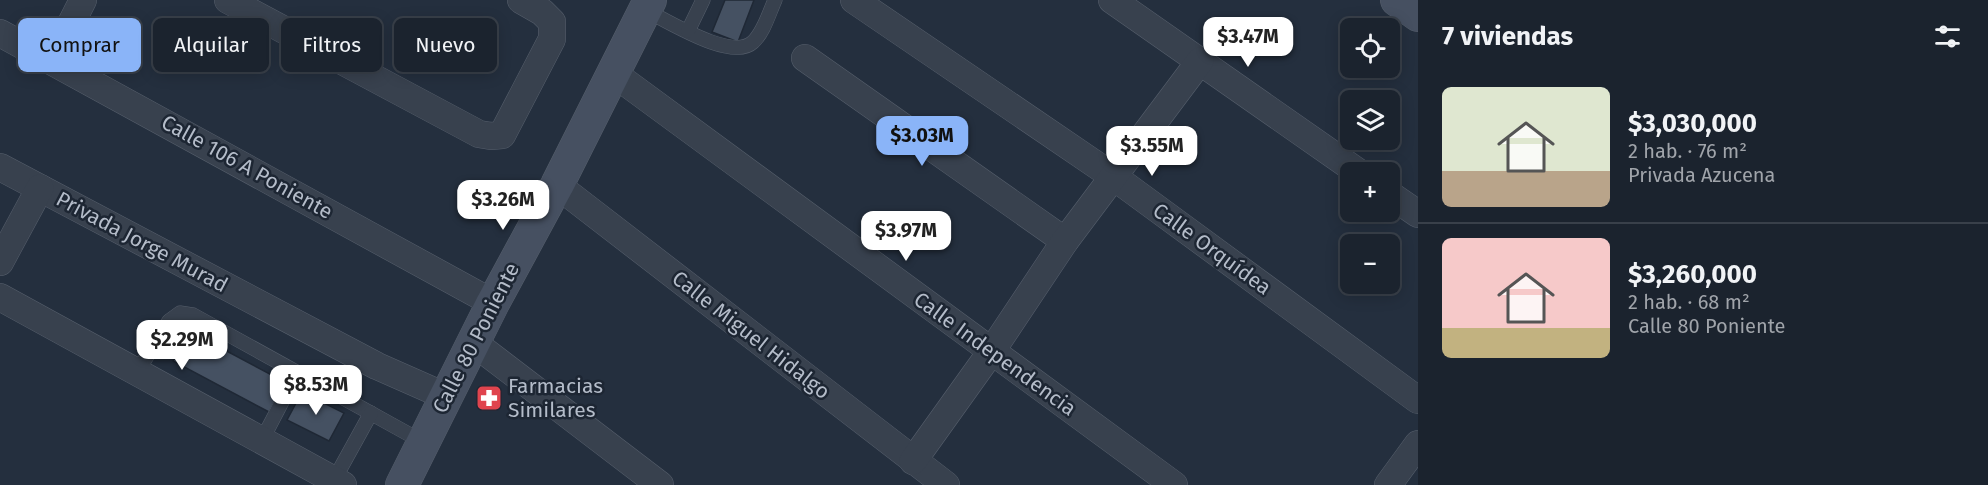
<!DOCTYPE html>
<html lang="es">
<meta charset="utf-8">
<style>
:root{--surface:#1b232e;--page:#242b36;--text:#f1f3f6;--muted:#a0a4aa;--line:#39404a;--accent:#8ab4f8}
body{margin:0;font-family:"Fira Sans",sans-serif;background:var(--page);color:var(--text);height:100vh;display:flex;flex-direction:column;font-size:22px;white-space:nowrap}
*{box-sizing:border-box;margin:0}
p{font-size:20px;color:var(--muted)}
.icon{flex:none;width:33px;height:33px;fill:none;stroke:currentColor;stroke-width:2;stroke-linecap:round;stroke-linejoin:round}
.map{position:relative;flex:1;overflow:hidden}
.panel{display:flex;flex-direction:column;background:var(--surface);width:570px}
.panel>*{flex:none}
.hud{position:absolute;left:18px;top:18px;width:570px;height:54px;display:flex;gap:12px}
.controls{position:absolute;left:1340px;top:18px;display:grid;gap:12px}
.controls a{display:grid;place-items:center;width:60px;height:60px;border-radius:9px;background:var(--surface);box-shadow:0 3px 15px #0003,0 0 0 2px var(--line);font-size:30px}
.price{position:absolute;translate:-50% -51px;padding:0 14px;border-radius:12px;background:#fff;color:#222;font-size:20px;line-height:39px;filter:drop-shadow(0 2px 3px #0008)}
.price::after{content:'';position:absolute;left:50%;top:36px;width:18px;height:14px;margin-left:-9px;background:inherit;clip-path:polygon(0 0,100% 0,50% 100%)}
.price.active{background:var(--accent);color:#111}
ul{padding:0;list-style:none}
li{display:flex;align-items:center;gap:18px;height:150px;padding:0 24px}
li+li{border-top:2px solid var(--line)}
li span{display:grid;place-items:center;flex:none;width:168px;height:120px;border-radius:9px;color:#555}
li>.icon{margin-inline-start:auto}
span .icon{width:72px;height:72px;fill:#fffc;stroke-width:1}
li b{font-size:26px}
h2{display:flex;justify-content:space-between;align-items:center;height:72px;padding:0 24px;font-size:26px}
.chip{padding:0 21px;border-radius:9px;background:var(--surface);box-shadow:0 3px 15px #0003,0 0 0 2px var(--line);font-size:21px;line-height:54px}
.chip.active{background:var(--accent);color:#111}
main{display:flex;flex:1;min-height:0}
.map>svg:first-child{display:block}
</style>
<main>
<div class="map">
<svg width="1418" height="485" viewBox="0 0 1418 485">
<rect width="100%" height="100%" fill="#242f3e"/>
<g fill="#455162" stroke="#1f2835" stroke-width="1.5">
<path d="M725,0H754L738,42L712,32Z"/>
<path d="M189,331L285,382L269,412L173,361Z"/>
<path d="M302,392L344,413L329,441L287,420Z"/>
</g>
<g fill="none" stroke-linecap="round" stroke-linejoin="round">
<g stroke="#565f6c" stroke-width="15">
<g id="lane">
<path d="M645,10C668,21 732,62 753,42C764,32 769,13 775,0"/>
<path d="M688,31L703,0"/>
<path d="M137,372L169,321L180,313L193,315L423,442"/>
<path d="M262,440L297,373"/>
<path d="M334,480L371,413"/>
</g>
</g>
<g stroke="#565f6c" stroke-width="28">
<g id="street">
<path d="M228,0L479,134L491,136L502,135L552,39V22L542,12L521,0"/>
<path d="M854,0L1114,177L1418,400"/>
<path d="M1112,0L1358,172"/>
<path d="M0,33L493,303"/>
<path d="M805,58L1065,241"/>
<path d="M52,61L83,0"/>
<path d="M613,73L1174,485"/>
<path d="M0,167L377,366L445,396"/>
<path d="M557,185L946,485"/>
<path d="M1389,194L1418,214"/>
<path d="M0,262L40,188"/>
<path d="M0,297L343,485"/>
<path d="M474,343L660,485"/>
<path d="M913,461L991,352L1065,241L1200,61"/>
<path d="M1388,485L1418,444"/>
</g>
</g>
<g stroke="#565f6c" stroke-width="34">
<g id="secondary">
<path d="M1397,0L1418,15"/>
<path d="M402,485L493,303L557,185L650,0"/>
</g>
</g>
<use href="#lane" stroke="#38414e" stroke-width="14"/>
<use href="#street" stroke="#38414e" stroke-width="27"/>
<use href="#secondary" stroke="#465061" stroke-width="33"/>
</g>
<defs>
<g id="pharmacy-square" transform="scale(1.35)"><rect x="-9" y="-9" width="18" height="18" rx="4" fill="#e0444e" stroke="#1d2633"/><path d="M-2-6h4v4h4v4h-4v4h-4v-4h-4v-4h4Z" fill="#fff"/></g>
</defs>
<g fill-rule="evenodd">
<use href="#pharmacy-square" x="489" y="398"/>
</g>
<g text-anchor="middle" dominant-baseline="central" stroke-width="5" stroke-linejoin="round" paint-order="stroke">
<g font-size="21" fill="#b4bcc9" stroke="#1d2633">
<text transform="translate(247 167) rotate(29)">Calle 106 A Poniente</text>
<text transform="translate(142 242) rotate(28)">Privada Jorge Murad</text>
<text transform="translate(1212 249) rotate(36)">Calle Orquídea</text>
<text transform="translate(751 335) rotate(38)">Calle Miguel Hidalgo</text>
<text transform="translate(476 338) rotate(-63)">Calle 80 Poniente</text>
<text transform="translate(995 354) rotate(36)">Calle Independencia</text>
</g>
<g font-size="21" fill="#b4bcc9" stroke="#1d2633" text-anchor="start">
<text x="508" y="386">Farmacias<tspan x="508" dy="24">Similares</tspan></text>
</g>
</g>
</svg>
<div class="controls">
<a><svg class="icon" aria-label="locate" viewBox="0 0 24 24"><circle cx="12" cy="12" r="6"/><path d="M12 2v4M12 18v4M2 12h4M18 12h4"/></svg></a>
<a><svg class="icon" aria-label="layers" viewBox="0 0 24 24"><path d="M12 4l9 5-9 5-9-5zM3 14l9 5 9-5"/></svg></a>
<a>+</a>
<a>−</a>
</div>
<b class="price" style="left:1248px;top:68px">$3.47M</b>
<b class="price active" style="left:922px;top:167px">$3.03M</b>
<b class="price" style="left:1152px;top:177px">$3.55M</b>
<b class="price" style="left:503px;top:231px">$3.26M</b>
<b class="price" style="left:906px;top:262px">$3.97M</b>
<b class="price" style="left:182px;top:371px">$2.29M</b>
<b class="price" style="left:316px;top:416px">$8.53M</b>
<div class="hud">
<a class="chip active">Comprar</a>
<a class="chip">Alquilar</a>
<a class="chip">Filtros</a>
<a class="chip">Nuevo</a>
</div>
</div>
<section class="panel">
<h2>7 viviendas<svg class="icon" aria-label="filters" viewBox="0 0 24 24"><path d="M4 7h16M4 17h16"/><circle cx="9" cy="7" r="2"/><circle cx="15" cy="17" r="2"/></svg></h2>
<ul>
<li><span style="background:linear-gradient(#dfe7d0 70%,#b9a48a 0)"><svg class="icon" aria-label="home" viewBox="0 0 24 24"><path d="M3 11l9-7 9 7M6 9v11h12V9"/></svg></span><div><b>$3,030,000</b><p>2 hab. · 76 m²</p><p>Privada Azucena</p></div></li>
<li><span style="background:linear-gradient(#f6c9c9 75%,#c2b280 0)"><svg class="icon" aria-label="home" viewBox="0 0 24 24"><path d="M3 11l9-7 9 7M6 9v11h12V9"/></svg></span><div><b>$3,260,000</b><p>2 hab. · 68 m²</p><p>Calle 80 Poniente</p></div></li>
</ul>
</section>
</main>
